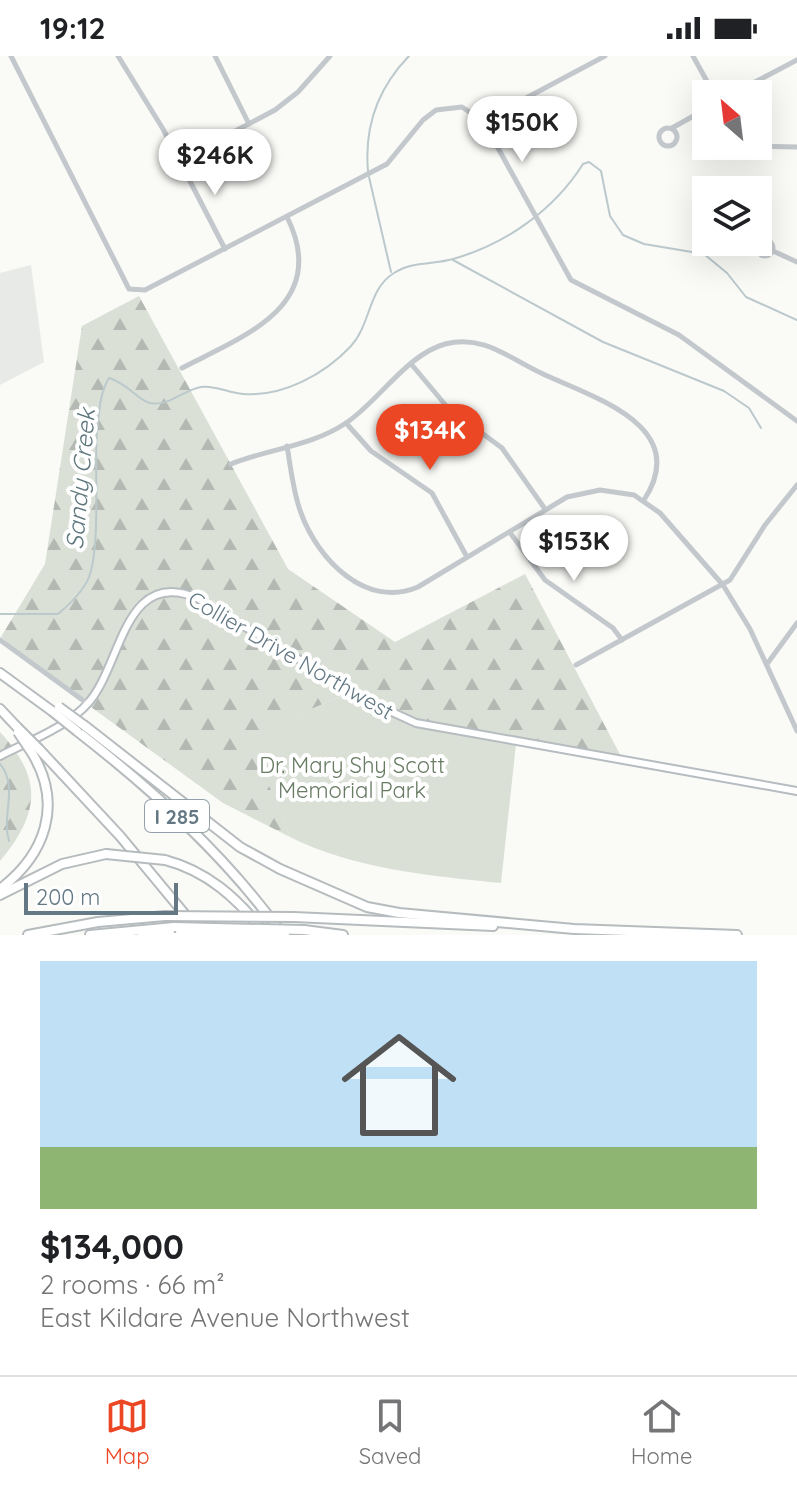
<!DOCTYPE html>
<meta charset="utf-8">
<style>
:root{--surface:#fff;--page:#f2f2f2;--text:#202124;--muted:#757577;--line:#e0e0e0;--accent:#ec4725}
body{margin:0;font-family:Quicksand,sans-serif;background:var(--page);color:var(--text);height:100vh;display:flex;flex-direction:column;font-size:30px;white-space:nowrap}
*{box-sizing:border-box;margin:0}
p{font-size:26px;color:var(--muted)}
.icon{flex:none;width:44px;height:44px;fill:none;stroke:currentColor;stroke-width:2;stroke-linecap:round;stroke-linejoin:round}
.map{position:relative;height:879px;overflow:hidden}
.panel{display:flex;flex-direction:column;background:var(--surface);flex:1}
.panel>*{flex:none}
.needle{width:52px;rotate:332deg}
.fabs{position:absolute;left:692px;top:24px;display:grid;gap:16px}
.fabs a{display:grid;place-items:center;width:80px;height:80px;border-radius:0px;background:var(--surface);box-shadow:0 8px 32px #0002;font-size:40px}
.scale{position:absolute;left:24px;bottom:20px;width:154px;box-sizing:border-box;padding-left:8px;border:4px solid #637884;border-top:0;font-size:22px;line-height:28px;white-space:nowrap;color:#637884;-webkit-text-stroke:6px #fff;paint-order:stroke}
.price{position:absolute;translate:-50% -68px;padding:0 18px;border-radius:28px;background:#fff;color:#222;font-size:26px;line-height:52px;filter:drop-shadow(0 2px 4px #0008)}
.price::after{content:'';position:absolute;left:50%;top:48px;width:24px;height:18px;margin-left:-12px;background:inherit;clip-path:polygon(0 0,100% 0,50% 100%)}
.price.on{background:var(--accent);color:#fff}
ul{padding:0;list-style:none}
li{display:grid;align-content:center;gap:16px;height:424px;padding:0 40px}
li span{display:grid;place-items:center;height:248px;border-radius:0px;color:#555}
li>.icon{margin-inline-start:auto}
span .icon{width:144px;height:144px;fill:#fffc;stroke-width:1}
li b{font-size:34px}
.status{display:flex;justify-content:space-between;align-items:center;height:56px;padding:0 40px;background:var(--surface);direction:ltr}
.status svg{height:22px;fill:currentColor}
.dock{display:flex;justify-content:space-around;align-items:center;height:112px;border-top:2px solid var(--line);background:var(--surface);font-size:22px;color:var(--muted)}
.dock a{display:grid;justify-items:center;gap:4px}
.dock .on{color:var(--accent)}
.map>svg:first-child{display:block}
</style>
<div class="status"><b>19:12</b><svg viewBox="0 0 49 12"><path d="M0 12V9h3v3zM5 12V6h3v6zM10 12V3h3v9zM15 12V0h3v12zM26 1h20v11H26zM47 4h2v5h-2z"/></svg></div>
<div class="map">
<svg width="797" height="879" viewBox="0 0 797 879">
<defs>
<pattern id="forest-firs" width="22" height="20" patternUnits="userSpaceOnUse" patternTransform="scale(2)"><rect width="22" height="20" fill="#dae0d6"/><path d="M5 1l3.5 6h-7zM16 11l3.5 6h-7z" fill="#b4bab3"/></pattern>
</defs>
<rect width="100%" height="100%" fill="#fafaf7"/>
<path fill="#e8eae8" d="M31,209L44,306L0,329V217Z"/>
<g fill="url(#forest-firs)">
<path d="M139,240L288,513L395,586L525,518L624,706L429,673L353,635L250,680L290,781L223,747L29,606L1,581L45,508L82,270Z"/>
<path d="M0,676C44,724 39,758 0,805Z"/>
</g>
<path fill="#dae0d6" d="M353,635L429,673L516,688L501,827C431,820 354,813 290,781L249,680Z"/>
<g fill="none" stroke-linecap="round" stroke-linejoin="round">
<g stroke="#bbc9cc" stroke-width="2">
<path d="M368,115C364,70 378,32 409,0"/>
<path d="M369,121L391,216"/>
<path d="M453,204L603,286L724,335L749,352L761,372"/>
<path d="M0,558H58C70,548 83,536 89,521C101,488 94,414 97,374C99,357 100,336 109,322C129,328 137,344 150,347C169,351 183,334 201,331C216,329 228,337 243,338C283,341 325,318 351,290C371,268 368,233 394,217C412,205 433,209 453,203C506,188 554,154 583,108L589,106L601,115L610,160L623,179L644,188L704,198L727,217L746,241L797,264"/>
<path d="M0,708C19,731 1,759 9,785"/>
</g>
<g stroke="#b6bcc0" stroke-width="10">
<path id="major" d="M0,700C29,685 68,671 89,646C122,608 124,511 197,542L368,645L416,667L797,735"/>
</g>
<g stroke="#b6bbbe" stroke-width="12">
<g id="highway">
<path d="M0,617L52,655"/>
<path d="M0,653L17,671"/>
<path d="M85,670L240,791L280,813L367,851L399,857L574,873L737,879"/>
<path d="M77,675C153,734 226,800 282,878"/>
<path d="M39,693L120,780L197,873"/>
<path d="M165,804C207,815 237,842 263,875"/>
<path d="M0,833C46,798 63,748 32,697"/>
<path d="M0,839L62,808L106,798"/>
<path d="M294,861L493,870"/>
<path d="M304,874L343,879"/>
<path d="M28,879L98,866L165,860"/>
<path d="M90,879L174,871"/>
<path d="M142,879L180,877"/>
</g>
</g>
<g stroke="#c3c8cc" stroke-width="5">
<path d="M11,0L129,233L145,234L387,108L423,64L436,54L462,51L483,65L571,224L679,279L797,365"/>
<path d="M118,0L163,73L225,193"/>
<path d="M215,0L249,68"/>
<path d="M693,0L714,38"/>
<path d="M732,38L797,4"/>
<path d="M483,65L605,0"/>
<circle cx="668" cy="81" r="9"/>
<path d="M672,72L706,53"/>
<path d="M744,90L797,91"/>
<path d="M180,104L275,54L298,36L330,0"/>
<circle cx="765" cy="192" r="8"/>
<path d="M773,195L797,206"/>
<path d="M412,309L448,352L502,392L545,453"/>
<path d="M182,312C244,280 331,249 287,161"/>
<path d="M346,367L371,395L432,437L467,501"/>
<path d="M287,390C291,413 293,436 301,457C318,504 366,553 418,531L567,441L600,434L634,439L660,457L723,529L750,573L797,675"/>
<path d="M231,408C268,393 312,390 346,367C379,345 406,299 445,288C483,278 509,302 541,317C591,341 693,369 644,444"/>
<path d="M511,478L545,524L613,572L622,584"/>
<path d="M0,584L88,648"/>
<path d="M767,608L797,567"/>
<path d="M576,609L730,524L765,469L797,429"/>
</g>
<use href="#major" stroke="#fff" stroke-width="6"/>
<use href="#highway" stroke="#fff" stroke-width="8"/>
<g stroke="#b6bbbe" stroke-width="12" stroke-linecap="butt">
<g id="highway-bridge">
<path d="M59,651L85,670"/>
<path d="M52,655L77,675"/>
<path d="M17,671L39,693"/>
<path d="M18,676L32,697"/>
<path d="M106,798L165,804"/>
<path d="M165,860L294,861"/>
<path d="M174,871L304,874"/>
<path d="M180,877L285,879"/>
</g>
</g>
<use href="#highway-bridge" stroke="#fff" stroke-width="8"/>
</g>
<g text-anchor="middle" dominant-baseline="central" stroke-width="8" stroke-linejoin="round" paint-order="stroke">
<rect fill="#fff" stroke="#92a0a9" stroke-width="2" x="145" y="744" width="64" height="32" rx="6"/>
<g font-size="20" font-weight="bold" fill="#637884">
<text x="177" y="760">I 285</text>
</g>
<g font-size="22" fill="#637884" stroke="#fff">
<text transform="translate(291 599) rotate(30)">Collier Drive Northwest</text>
</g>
<g font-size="22" fill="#687b63" stroke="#fff">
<text x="352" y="709">Dr. Mary Shy Scott<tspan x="352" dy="25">Memorial Park</tspan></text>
</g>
<g font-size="24" font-style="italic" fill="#5e777d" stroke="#fff">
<text transform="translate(80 423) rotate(-85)">Sandy Creek</text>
</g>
</g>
</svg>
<div class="fabs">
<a><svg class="needle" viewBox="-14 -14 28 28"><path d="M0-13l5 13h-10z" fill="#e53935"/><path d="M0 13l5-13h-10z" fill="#757577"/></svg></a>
<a><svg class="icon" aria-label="layers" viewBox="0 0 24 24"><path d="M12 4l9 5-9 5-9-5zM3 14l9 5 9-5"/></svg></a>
</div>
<div class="scale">200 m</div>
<b class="price" style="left:522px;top:108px">$150K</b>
<b class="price" style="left:215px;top:141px">$246K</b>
<b class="price on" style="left:430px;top:416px">$134K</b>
<b class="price" style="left:574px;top:527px">$153K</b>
</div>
<section class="panel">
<ul>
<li><span style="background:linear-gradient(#bfe0f5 75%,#8fb573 0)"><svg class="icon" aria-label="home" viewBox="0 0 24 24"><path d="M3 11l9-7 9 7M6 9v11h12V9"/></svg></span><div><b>$134,000</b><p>2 rooms · 66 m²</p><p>East Kildare Avenue Northwest</p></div></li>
</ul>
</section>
<nav class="dock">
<a class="on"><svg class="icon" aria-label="map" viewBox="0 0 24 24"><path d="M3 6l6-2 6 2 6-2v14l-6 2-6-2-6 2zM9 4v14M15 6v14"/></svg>Map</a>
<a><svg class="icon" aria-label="saved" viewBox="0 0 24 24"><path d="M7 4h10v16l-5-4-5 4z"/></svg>Saved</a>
<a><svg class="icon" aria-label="home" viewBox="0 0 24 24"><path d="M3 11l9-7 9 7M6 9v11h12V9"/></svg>Home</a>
</nav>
